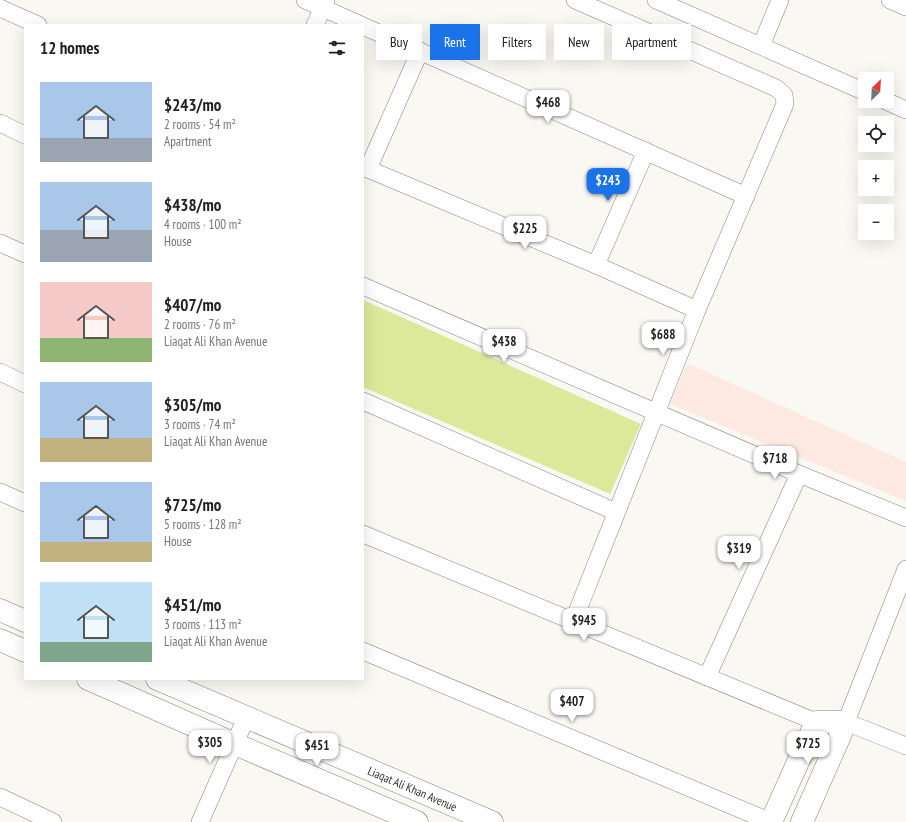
<!DOCTYPE html>
<meta charset="utf-8">
<style>
:root{--surface:#fff;--page:#f6f6f6;--text:#202124;--muted:#757577;--accent:#1a73e8}
body{margin:0;font-family:"PT Sans Narrow",sans-serif;background:var(--page);color:var(--text);height:100vh;display:flex;flex-direction:column;font-size:15px;white-space:nowrap}
*{box-sizing:border-box;margin:0}
p{font-size:13px;color:var(--muted)}
.icon{flex:none;width:22px;height:22px;fill:none;stroke:currentColor;stroke-width:2;stroke-linecap:round;stroke-linejoin:round}
.map{position:relative;flex:1;overflow:hidden}
.sheet{position:absolute;left:24px;top:24px;width:340px;height:656px;display:flex;flex-direction:column;background:var(--surface);border-radius:0px;box-shadow:0 4px 16px #0002}
.sheet>*{flex:none}
.top-card{position:absolute;left:376px;top:24px;width:380px;height:36px;display:flex;gap:8px}
.needle{width:26px;rotate:24deg}
.tools{position:absolute;left:858px;top:72px;display:grid;gap:8px}
.tools a{display:grid;place-items:center;width:36px;height:36px;border-radius:0px;background:var(--surface);box-shadow:0 4px 16px #0002;font-size:20px}
.price{position:absolute;translate:-50% -34px;padding:0 9px;border-radius:8px;background:#fff;color:#222;font-size:13px;line-height:26px;filter:drop-shadow(0 1px 2px #0008)}
.price::after{content:'';position:absolute;left:50%;top:24px;width:12px;height:9px;margin-left:-6px;background:inherit;clip-path:polygon(0 0,100% 0,50% 100%)}
.price.active{background:var(--accent);color:#fff}
ul{padding:0;list-style:none}
li{display:flex;align-items:center;gap:12px;height:100px;padding:0 16px}
li span{display:grid;place-items:center;flex:none;width:112px;height:80px;border-radius:0px;color:#555}
li>.icon{margin-inline-start:auto}
span .icon{width:48px;height:48px;fill:#fffc;stroke-width:1}
li b{font-size:17px}
h2{display:flex;justify-content:space-between;align-items:center;height:48px;padding:0 16px;font-size:17px}
.pill{padding:0 14px;border-radius:0px;background:var(--surface);box-shadow:0 4px 16px #0002;font-size:14px;line-height:36px}
.pill.active{background:var(--accent);color:#fff}
.map>svg:first-child{display:block}
</style>
<div class="map">
<svg width="906" height="822" viewBox="0 0 906 822">
<rect width="100%" height="100%" fill="#faf8f2"/>
<path fill="#fde9e2" d="M687,363L906,462V501L670,404Z"/>
<path fill="#dce99b" d="M363,300L641,424L610,494L363,387Z"/>
<g fill="none" stroke-linecap="round" stroke-linejoin="round">
<g stroke="#84817d" stroke-width="18">
<g id="street">
<path d="M305,0L361,25"/>
<path d="M656,0L865,92"/>
<path d="M890,0L906,7"/>
<path d="M0,8L38,25"/>
<path d="M315,25L326,0"/>
<path d="M363,26L746,196"/>
<path d="M761,46L780,0"/>
<path d="M886,101L906,110"/>
<path d="M0,123L25,135"/>
<path d="M363,167L596,265L697,310"/>
<path d="M368,169L420,51"/>
<path d="M0,243L25,254"/>
<path d="M596,265L646,151"/>
<path d="M363,286L799,474L906,518"/>
<path d="M0,372L25,384"/>
<path d="M363,401L616,512"/>
<path d="M0,492L25,503"/>
<path d="M363,534L816,722"/>
<path d="M906,569L846,722L906,746"/>
<path d="M573,622L697,310L785,104L784,95L776,88L575,0"/>
<path d="M363,651L771,822"/>
<path d="M707,677L799,474"/>
<path d="M0,797L53,822"/>
<path d="M200,822L246,718"/>
</g>
</g>
<g stroke="#84817d" stroke-width="23">
<g id="secondary">
<path d="M0,610L25,621"/>
<path d="M0,640L25,651"/>
<path d="M88,679L235,744L417,822"/>
<path id="s1" d="M157,679L492,822"/>
<path d="M771,822L816,722H846L802,822"/>
</g>
</g>
<use href="#street" stroke="#fff" stroke-width="17"/>
<use href="#secondary" stroke="#fff" stroke-width="22"/>
</g>
<g text-anchor="middle" dominant-baseline="central" stroke-width="4" stroke-linejoin="round" paint-order="stroke">
<g font-size="12" fill="#31302e" stroke="#faf8f2">
<text stroke="none"><textPath href="#s1" startOffset="278">Liaqat Ali Khan Avenue</textPath></text>
</g>
</g>
</svg>
<div class="tools">
<a><svg class="needle" viewBox="-14 -14 28 28"><path d="M0-13l5 13h-10z" fill="#e53935"/><path d="M0 13l5-13h-10z" fill="#757577"/></svg></a>
<a><svg class="icon" aria-label="locate" viewBox="0 0 24 24"><circle cx="12" cy="12" r="6"/><path d="M12 2v4M12 18v4M2 12h4M18 12h4"/></svg></a>
<a>+</a>
<a>−</a>
</div>
<b class="price" style="left:548px;top:124px">$468</b>
<b class="price active" style="left:608px;top:202px">$243</b>
<b class="price" style="left:525px;top:250px">$225</b>
<b class="price" style="left:663px;top:356px">$688</b>
<b class="price" style="left:504px;top:363px">$438</b>
<b class="price" style="left:775px;top:480px">$718</b>
<b class="price" style="left:739px;top:570px">$319</b>
<b class="price" style="left:584px;top:642px">$945</b>
<b class="price" style="left:572px;top:723px">$407</b>
<b class="price" style="left:210px;top:764px">$305</b>
<b class="price" style="left:808px;top:765px">$725</b>
<b class="price" style="left:317px;top:767px">$451</b>
<div class="top-card">
<a class="pill">Buy</a>
<a class="pill active">Rent</a>
<a class="pill">Filters</a>
<a class="pill">New</a>
<a class="pill">Apartment</a>
</div>
<section class="sheet">
<h2>12 homes<svg class="icon" aria-label="filters" viewBox="0 0 24 24"><path d="M4 7h16M4 17h16"/><circle cx="9" cy="7" r="2"/><circle cx="15" cy="17" r="2"/></svg></h2>
<ul>
<li><span style="background:linear-gradient(#a9c7e8 70%,#9aa5b1 0)"><svg class="icon" aria-label="home" viewBox="0 0 24 24"><path d="M3 11l9-7 9 7M6 9v11h12V9"/></svg></span><div><b>$243/mo</b><p>2 rooms · 54 m²</p><p>Apartment</p></div></li>
<li><span style="background:linear-gradient(#a9c7e8 60%,#9aa5b1 0)"><svg class="icon" aria-label="home" viewBox="0 0 24 24"><path d="M3 11l9-7 9 7M6 9v11h12V9"/></svg></span><div><b>$438/mo</b><p>4 rooms · 100 m²</p><p>House</p></div></li>
<li><span style="background:linear-gradient(#f6c9c9 70%,#8fb573 0)"><svg class="icon" aria-label="home" viewBox="0 0 24 24"><path d="M3 11l9-7 9 7M6 9v11h12V9"/></svg></span><div><b>$407/mo</b><p>2 rooms · 76 m²</p><p>Liaqat Ali Khan Avenue</p></div></li>
<li><span style="background:linear-gradient(#a9c7e8 70%,#c2b280 0)"><svg class="icon" aria-label="home" viewBox="0 0 24 24"><path d="M3 11l9-7 9 7M6 9v11h12V9"/></svg></span><div><b>$305/mo</b><p>3 rooms · 74 m²</p><p>Liaqat Ali Khan Avenue</p></div></li>
<li><span style="background:linear-gradient(#a9c7e8 75%,#c2b280 0)"><svg class="icon" aria-label="home" viewBox="0 0 24 24"><path d="M3 11l9-7 9 7M6 9v11h12V9"/></svg></span><div><b>$725/mo</b><p>5 rooms · 128 m²</p><p>House</p></div></li>
<li><span style="background:linear-gradient(#bfe0f5 75%,#7fa58c 0)"><svg class="icon" aria-label="home" viewBox="0 0 24 24"><path d="M3 11l9-7 9 7M6 9v11h12V9"/></svg></span><div><b>$451/mo</b><p>3 rooms · 113 m²</p><p>Liaqat Ali Khan Avenue</p></div></li>
</ul>
</section>
</div>
